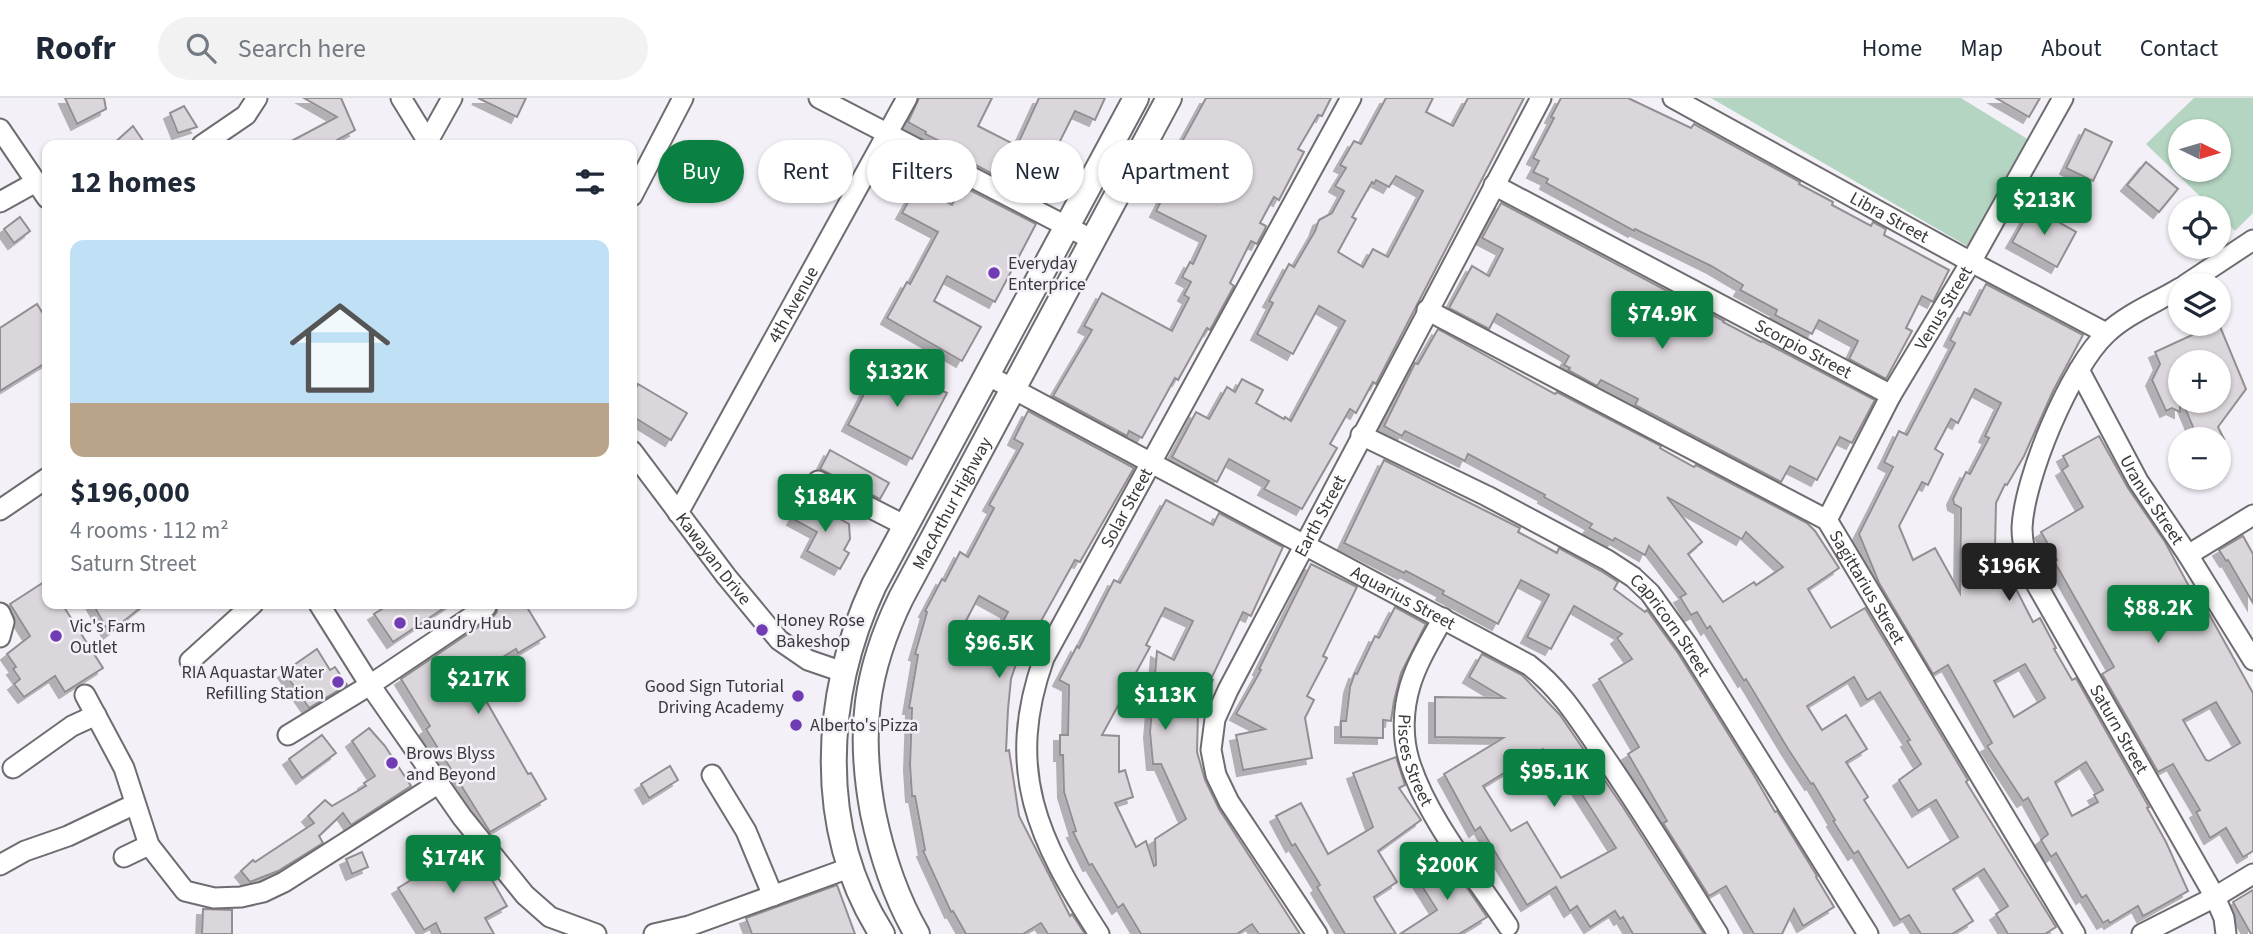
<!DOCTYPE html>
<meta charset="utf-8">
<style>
:root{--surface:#fff;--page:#f2f2f3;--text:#1f2937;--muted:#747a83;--line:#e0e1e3;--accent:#0b8043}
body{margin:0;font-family:"Source Sans 3",sans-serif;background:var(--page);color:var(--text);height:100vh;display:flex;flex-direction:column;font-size:26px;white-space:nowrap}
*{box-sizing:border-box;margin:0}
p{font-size:23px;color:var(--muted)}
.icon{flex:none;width:38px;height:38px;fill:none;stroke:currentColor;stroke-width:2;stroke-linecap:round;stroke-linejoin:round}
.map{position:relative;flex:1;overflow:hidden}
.sheet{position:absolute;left:42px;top:42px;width:595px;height:469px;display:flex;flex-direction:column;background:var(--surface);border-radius:14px;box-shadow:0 2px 5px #0004}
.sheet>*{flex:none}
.top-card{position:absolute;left:658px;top:42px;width:665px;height:63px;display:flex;gap:14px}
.needle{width:46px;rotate:95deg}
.controls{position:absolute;left:2168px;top:21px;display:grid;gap:14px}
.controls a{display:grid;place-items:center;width:63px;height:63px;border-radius:50%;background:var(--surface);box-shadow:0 2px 5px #0004;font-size:35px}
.price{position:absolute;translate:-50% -60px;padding:0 16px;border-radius:7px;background:var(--accent);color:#fff;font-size:23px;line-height:46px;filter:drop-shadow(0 2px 4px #0008)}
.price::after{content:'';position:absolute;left:50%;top:42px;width:21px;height:16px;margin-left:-10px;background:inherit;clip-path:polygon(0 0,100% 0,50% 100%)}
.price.selected{background:#222;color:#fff}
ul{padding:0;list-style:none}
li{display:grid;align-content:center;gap:14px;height:371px;padding:0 28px}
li+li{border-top:2px solid var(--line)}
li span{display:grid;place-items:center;height:217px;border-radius:14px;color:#555}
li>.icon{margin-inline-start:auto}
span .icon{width:126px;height:126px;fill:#fffc;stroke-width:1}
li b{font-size:30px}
h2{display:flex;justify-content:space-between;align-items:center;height:84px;padding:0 28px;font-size:30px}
.pill{padding:0 24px;border-radius:32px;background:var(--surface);box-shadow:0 2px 5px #0004;font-size:24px;line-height:63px}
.pill.selected{background:var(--accent);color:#fff}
header{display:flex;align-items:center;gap:42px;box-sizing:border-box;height:98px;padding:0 35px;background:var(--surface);border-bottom:2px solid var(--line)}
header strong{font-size:33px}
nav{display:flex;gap:38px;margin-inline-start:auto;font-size:24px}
.search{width:490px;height:63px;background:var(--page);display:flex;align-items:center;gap:18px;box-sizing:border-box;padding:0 24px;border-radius:38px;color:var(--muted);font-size:26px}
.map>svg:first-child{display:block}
</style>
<header>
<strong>Roofr</strong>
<div class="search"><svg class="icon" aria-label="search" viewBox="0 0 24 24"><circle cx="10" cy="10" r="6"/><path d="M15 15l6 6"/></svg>Search here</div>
<nav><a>Home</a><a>Map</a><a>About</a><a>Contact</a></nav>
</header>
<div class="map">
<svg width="2253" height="836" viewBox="0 0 2253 836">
<defs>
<filter id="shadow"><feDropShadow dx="-6" dy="6" stdDeviation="0" flood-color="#0004"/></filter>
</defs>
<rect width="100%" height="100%" fill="#f3f0f7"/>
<g fill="#b4d5c1" fill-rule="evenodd">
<path d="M1711,0H1961L2029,42L1967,148Z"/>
<path d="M2194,0H2253V115L2235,133L2219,117V110H2212L2146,46ZM2180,33H2219V72H2180Z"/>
</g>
<g fill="#dbd6db" stroke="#938e92" stroke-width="2" fill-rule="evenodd" filter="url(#shadow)">
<path d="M65,0H104L106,11L77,26Z"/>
<path d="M304,0H341L355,32L328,47H284L337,19Z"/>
<path d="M478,0H526L517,19Z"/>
<path d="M919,0H992L978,28L1017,48L1039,0H1105L1095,22L1075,13L1056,51L1068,57L1046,104L968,63L970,58L925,36L926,34L908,24Z"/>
<path d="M1206,0H1331L1322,18L1318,17L1298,51L1304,54L1279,102L1274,99L1260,125L1266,128L1265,131L1257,146L1251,143L1230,185L1234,188L1210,232L1207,230L1178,282L1175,280L1142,340L1129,333L1127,338L1053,298L1092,232L1084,228L1102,195L1172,233L1189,200L1184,197L1191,184L1182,179L1190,164L1193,166L1206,138L1156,113L1166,93L1154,87L1164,68L1167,71Z"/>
<path d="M1386,0H1433L1426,14L1453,28L1468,0H1524L1376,286L1373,284L1356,315L1350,311L1330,346L1337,350L1302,411L1264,391L1269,383L1229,361L1217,384L1172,359L1196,314L1209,321L1227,289L1235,294L1242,281L1263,292L1256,305L1284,321L1285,319L1291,323L1345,223L1319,208L1293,256L1257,236L1273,205L1269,203L1289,166L1294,169L1315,133L1319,122L1332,115L1344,93L1335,88L1346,70L1340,67L1354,43L1361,46ZM1396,78L1423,93L1388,159L1373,151L1363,169L1338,154L1356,121L1352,119L1372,84L1374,86L1376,82L1389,89Z"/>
<path d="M1561,0H1628L1691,30L1694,26L1800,84L1799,86L1833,104L1832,107L1871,128L1873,124L1886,131L1884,137L1949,172L1933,204L1922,198L1906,230L1912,233L1886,281L1849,261L1858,243L1819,222L1812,236L1775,217L1777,212L1740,192L1743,187L1711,168L1635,131L1634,133L1546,85L1548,81L1533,74L1539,63L1533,60L1554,20L1551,19Z"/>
<path d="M1996,0H2040L2029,19Z"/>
<path d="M184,8L197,29L178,35L170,15Z"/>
<path d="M133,28L146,47H112Z"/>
<path d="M2085,31L2112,44L2093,83L2066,70Z"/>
<path d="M2146,64L2178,91L2159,114L2127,87Z"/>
<path d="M917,88L952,107L962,88L1036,126L995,204L947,178L934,203L981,229L962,263L887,220L907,184L910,186L938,134L902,115Z"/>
<path d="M1501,105L1724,223L1723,224L1761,244L1762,243L1875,302L1852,345L1840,339L1817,382L1790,368L1781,384L1635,307L1638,301L1601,282L1597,288L1568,272L1570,270L1564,267L1569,258L1497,216L1489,231L1449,210L1472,168L1489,178L1503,151L1482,140Z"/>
<path d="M2032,109L2076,134L2057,169L2012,144Z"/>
<path d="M20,119L30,133L14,145L4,131Z"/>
<path d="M1986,186L2083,237L2053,293L2024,358L2007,387L2005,386L1996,405L1995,450L2033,524L2040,520L2056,550L2054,551L2072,582L2076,580L2149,709L2147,710L2166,744L2188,793L2143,818L2138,808L2110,825L2108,822L2103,825L2086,797L2082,800L2056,755L2051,759L2041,742L2048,736L2028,700L2023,703L1987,648L1992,645L1948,567L1933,576L1879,485L1859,436L1893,369L1884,364L1899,333L1907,337L1955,245L1950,242L1964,214L1970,217ZM1975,291L2001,305L1985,338L1989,340L1970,376L1966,374L1953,401L1954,406L1961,410L1960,495L1935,450L1913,462L1899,428L1922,384L1928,387L1943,356L1935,351L1951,321L1958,325ZM2025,566L2045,600L2014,619L1994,583ZM2086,664L2103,692L2094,697L2098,704L2072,718L2055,684Z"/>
<path d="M37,206L47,222V264L0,293V230Z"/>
<path d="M2216,226H2219L2246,291L2218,329L2224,341H2198L2182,303H2219V264H2180V314L2172,310L2166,313L2152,282L2160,266L2155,254Z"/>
<path d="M1438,231L1555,296L1557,294L1661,348L1660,350L1694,369L1696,367L1807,425L1815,433L1839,470L1808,491L1831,530L1865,510L1968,682L1966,684L2056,829L2045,836H2008L1996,816L2008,808L1984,771L1953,791L1973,823L1952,836H1921L1909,817L1900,822L1858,753L1854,756L1833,723L1835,722L1813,685L1811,686L1788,651L1746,581L1744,583L1710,528L1707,531L1697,514L1691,517L1680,499L1686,496L1649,448L1645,457L1615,440L1613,443L1589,430L1592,426L1544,399L1545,397L1468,356L1465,363L1405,333L1402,338L1384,328L1415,265L1418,266ZM1667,399L1742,441L1746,434L1783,469L1756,487L1754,484L1723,504L1688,456L1702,444ZM1854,579L1867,602L1880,594L1910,642L1907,643L1921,666L1899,682L1918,713L1936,702L1958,739L1908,770L1864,702L1868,699L1846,664L1867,651L1846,617L1822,632L1807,608Z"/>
<path d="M882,261L947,295L912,361L848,327Z"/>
<path d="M638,286L687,315L671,342L632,318V297Z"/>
<path d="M1028,313L1134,370L1080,464L1075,462L1036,532L1038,533L1020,565L1017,563L1011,581L1008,611L1006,653L1009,652L1019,718L1070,818L1072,816L1085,836H1048L1041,825L1023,836H966L953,813L951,814L923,753L925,752L915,698H912L910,667L912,610H909L918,557L915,556L927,514L925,513L942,481L945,483L960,454L968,459L994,410L989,407L1023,346L1014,341ZM979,498L1008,514L990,547L960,534Z"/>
<path d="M2099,338L2128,390L2165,444L2205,518L2209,516L2253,595V753L2243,759L2226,730L2210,740L2196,714L2200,712L2173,666L2158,674L2102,576L2114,569L2054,463L2057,462L2041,434L2083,409L2062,372L2068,368L2063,358ZM2216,604L2240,645L2209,663L2206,662L2183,622Z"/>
<path d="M830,352L889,385L880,401L820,371Z"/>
<path d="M1384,362L1520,430L1518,434L1557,455L1559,450L1601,473L1618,484L1614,491L1645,514L1647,512L1678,555L1752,674L1775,714L1777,713L1817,778L1816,779L1834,809L1803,828L1794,811L1782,836H1754L1726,788L1709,798L1663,725L1667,723L1628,656L1639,649L1599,581L1632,561L1617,540L1622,536L1574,508L1551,551L1527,539L1549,497L1521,482L1498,526L1442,496L1444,493L1406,473L1404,475L1344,445Z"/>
<path d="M804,401L849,426L850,441L844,452L849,455L840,471L807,453L817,434L793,421Z"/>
<path d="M1166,402L1213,427L1219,415L1283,449L1251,518L1243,514L1211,581L1213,582L1198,613L1197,654L1205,682L1219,711L1300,836H1259L1252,826L1237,836H1141L1123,806L1118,810L1092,766L1089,767L1073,734L1076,733L1064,694L1063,657H1060V637H1068L1069,587L1059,582L1077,548L1079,550L1114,482L1120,485ZM1165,510L1193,523L1174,562L1157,553L1150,634L1153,666H1161L1186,721L1155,741L1156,767L1154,768L1146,743L1136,749L1115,705L1133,699L1125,672L1119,674V638L1102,637L1150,549L1146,547Z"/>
<path d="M2243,438L2253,456V505L2228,462L2226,463L2219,452Z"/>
<path d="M1311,466L1357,489L1323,558L1327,560L1307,598L1314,602L1305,620L1312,660L1243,672L1236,637L1265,631L1236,616L1261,572L1259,571Z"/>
<path d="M47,482V506H62L103,570L65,594L55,578L24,599L14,586L20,581L13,571L16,569L7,556L30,538L10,506Z"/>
<path d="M93,506H145L109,535Z"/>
<path d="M390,506H450L393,544L374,516Z"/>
<path d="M497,506H525L545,539L518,555L516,551L482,572L483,574L473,580L528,676L531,675L546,701L490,734L426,631L430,628L401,581L493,519L497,514Z"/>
<path d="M1395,509L1426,526L1401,575L1394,603L1391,623L1383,622V640L1341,639V623H1346L1350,589L1355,575L1357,576L1375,538L1379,540Z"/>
<path d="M317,551L330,572L335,569L347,587L309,610L284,574Z"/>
<path d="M1482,556L1522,577L1560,617L1623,709L1704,836H1633L1623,819L1620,821L1615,813L1590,829L1577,808L1570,813L1556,789L1527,807L1480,729L1475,733L1444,676L1503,640L1435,639V599L1504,600L1469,579ZM1543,651L1565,685L1572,681L1616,750L1561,780L1527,724L1511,733L1483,688Z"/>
<path d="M369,630L385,648L411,688L351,727L343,715L319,738L323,745L278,773L250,784L241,773L253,762L255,764L314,725L308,718L325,702L332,708L366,688L364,685L375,678L352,643Z"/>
<path d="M322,637L336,655L302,680L289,661Z"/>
<path d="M1396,659L1405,687L1399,690L1421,722L1378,753L1397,784L1374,799L1375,802L1396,836H1345L1317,789L1320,787L1295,746L1292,748L1276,718L1301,705L1328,756L1373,729L1353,675Z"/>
<path d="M670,668L678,682L649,700L641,686Z"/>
<path d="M457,745L476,772L484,768L507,808L485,820L494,836H441L436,825L424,832L398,790L419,777L417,775Z"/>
<path d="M362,754L368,769L352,776L346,761Z"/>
<path d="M1445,758L1487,819L1459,836H1400L1437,812L1415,777Z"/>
<path d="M837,787L855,836H752L746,820Z"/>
<path d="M2253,792V836H2251L2233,804Z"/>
<path d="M203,811L232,812V836H202Z"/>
</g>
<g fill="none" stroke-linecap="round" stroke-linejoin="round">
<g stroke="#6e6c71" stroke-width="23">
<g id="minor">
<path d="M401,0L430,47"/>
<path d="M819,0L1093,142"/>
<path id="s1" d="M1673,0L1971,164L2106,235"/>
<path d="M0,31L47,100"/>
<path d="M428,43L452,0"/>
<path d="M202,47L246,17L257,0"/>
<path id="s2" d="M1494,87L1891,297"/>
<path d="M632,98L683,0"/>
<path d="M0,104L36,84"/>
<path d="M2185,187L2253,142"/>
<path id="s3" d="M2180,190C2157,204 2127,216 2107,235C2070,269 2024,380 2022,430C2022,448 2028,465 2034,482L2215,799L2224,820L2226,836"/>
<path id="s4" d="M1427,212L1827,422L2075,836"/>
<path id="s5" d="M2079,272L2138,383L2188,457L2253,562"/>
<path id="s6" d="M987,277L1529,567C1561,591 1581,625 1604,658C1644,716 1681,776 1718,836"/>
<path id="s7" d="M1361,337L1487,398L1607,462L1633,479L1650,495L1688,548L1868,836"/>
<path id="s8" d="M632,353L726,478L779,542L808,562L843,574"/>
<path d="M818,383L906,428"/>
<path d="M0,412L47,380"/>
<path id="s9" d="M678,415L907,0"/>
<path id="s10" d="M1827,422L1891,297L1971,164L2063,0"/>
<path d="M2188,457L2253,417"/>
<path d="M319,506L370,587L462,719L525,797L550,819L596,836"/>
<path d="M0,515L4,524L0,539"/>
<path id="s11" d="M1443,520C1431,542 1417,564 1410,588C1403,611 1402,639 1409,662C1426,719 1475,778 1508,828"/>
<path d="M190,563L253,506"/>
<path d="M85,597L124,670L149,747L185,793L214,800L241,799L263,794L284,784L439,685"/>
<path d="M288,637L370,587L486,509"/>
<path d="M13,670L72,628L96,617"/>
<path d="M712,677L746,733L773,798"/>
<path d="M124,759L149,747"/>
<path d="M0,767L25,753L68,738L135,706"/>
<path d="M654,836L689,828L849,770"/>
<path id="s12" d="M1099,836C1038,742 1004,672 1044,560L1351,0"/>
<path id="s13" d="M1317,836L1229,704L1216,677L1211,652L1215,621L1228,592L1541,0"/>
<path d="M2142,836L2215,799L2253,776"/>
</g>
</g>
<g stroke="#6e6c71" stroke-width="28">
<g id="major">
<path d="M882,836C815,731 823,597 874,487L1136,0"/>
<path id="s14" d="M917,836C895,798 882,758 873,715C858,634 865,574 901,500L1169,0"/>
</g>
</g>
<use href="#minor" stroke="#fff" stroke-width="19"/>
<use href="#major" stroke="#fff" stroke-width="24"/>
</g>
<g fill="#6f3cb3" stroke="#f3f0f7" stroke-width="2.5">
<circle cx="994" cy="175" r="7"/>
<circle cx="400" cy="525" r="7"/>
<circle cx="762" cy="532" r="7"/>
<circle cx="56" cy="538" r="7"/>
<circle cx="338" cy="584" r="7"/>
<circle cx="798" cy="598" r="7"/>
<circle cx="796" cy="627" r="7"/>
<circle cx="392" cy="665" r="7"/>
</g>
<g text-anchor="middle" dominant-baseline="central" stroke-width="5" stroke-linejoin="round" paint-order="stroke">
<g font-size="18" fill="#39383a" stroke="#f3f0f7">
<text stroke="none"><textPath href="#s1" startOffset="247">Libra Street</textPath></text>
<text stroke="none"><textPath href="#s9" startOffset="238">4th Avenue</textPath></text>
<text stroke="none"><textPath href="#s10" startOffset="242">Venus Street</textPath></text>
<text stroke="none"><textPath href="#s2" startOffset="350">Scorpio Street</textPath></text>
<text stroke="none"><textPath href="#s5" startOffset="149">Uranus Street</textPath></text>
<text stroke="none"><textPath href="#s14" startOffset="458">MacArthur Highway</textPath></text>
<text stroke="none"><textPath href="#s12" startOffset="466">Solar Street</textPath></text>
<text stroke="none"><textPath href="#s13" startOffset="474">Earth Street</textPath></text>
<text stroke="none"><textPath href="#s8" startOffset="135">Kawayan Drive</textPath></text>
<text stroke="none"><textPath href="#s4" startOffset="530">Sagittarius Street</textPath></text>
<text stroke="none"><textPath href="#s6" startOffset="472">Aquarius Street</textPath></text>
<text stroke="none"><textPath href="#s7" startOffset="368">Capricorn Street</textPath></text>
<text stroke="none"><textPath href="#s3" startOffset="527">Saturn Street</textPath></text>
<text stroke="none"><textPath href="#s11" startOffset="152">Pisces Street</textPath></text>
</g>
<g font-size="18" fill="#39383a" stroke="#f3f0f7" text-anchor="start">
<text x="1008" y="165">Everyday<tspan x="1008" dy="21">Enterprice</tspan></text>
<text x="776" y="522">Honey Rose<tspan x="776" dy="21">Bakeshop</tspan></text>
<text x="414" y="525">Laundry Hub</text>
<text x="70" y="528">Vic's Farm<tspan x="70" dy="21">Outlet</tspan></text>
<text x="324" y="574" text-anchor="end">RIA Aquastar Water<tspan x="324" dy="21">Refilling Station</tspan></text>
<text x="784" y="588" text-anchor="end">Good Sign Tutorial<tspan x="784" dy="21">Driving Academy</tspan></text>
<text x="810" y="627">Alberto's Pizza</text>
<text x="406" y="655">Brows Blyss<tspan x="406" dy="21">and Beyond</tspan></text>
</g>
</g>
</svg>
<div class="controls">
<a><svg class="needle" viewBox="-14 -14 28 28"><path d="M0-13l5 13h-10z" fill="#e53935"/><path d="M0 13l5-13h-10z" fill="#747a83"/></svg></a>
<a><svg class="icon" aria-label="locate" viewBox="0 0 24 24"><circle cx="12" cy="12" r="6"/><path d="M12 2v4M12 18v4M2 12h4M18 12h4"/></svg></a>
<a><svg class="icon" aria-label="layers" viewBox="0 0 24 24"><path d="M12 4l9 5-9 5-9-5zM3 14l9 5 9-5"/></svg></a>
<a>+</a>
<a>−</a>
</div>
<b class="price" style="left:2044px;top:139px">$213K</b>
<b class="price" style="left:1662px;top:253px">$74.9K</b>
<b class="price" style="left:897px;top:311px">$132K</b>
<b class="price" style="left:825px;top:436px">$184K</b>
<b class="price selected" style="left:2009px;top:505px">$196K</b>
<b class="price" style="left:2158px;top:547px">$88.2K</b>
<b class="price" style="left:999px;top:582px">$96.5K</b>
<b class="price" style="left:478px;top:618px">$217K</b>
<b class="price" style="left:1165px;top:634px">$113K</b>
<b class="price" style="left:1554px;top:711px">$95.1K</b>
<b class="price" style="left:453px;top:797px">$174K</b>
<b class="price" style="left:1447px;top:804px">$200K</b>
<div class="top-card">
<a class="pill selected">Buy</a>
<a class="pill">Rent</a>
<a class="pill">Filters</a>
<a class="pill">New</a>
<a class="pill">Apartment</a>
</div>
<section class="sheet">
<h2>12 homes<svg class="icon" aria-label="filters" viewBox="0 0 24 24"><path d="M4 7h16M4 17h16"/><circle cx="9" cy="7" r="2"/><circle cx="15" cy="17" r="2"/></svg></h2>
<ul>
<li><span style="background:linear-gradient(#bfe0f5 75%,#b9a48a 0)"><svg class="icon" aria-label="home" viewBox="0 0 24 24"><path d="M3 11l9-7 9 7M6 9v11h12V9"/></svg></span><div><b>$196,000</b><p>4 rooms · 112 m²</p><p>Saturn Street</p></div></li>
</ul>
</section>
</div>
